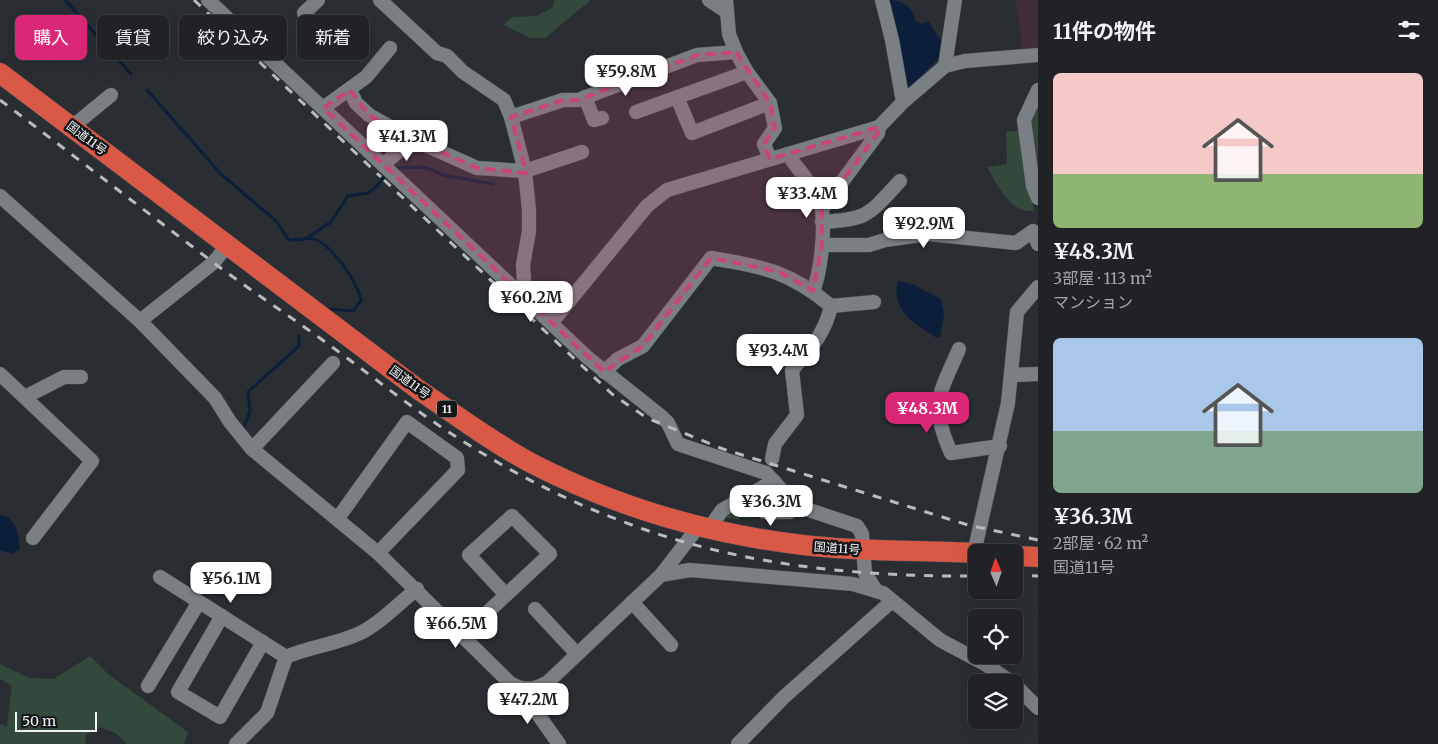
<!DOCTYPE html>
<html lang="ja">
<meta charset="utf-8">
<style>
:root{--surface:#202226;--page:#2d2f32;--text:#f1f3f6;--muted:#a2a4a7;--line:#3d3f43;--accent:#db2777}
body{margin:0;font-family:Merriweather,"Noto Sans JP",serif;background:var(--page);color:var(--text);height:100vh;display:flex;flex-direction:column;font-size:19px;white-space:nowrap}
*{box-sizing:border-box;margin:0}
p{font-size:16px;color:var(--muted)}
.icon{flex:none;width:28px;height:28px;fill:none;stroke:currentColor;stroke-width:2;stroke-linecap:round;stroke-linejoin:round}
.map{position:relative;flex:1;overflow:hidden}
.panel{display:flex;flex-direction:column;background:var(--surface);width:400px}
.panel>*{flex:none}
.banner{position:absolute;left:15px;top:15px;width:475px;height:45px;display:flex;gap:10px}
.needle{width:32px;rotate:358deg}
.fabs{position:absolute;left:968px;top:544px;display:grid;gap:10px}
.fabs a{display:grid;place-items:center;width:55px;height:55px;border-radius:8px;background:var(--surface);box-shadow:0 5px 20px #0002,0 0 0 1px var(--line);font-size:25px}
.scale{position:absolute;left:15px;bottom:12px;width:82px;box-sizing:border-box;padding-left:5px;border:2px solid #f0f3f6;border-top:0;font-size:14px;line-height:18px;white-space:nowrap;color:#f0f3f6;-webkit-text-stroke:4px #141618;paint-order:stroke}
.price{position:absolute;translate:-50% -42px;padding:0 11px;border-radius:10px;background:#fff;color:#222;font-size:16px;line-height:32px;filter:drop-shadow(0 1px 2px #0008)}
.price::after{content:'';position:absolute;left:50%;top:30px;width:15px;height:11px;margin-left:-8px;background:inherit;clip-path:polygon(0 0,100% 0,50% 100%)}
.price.selected{background:var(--accent);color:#fff}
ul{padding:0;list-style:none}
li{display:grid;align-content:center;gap:10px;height:265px;padding:0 15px}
li span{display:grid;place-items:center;height:155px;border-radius:8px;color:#555}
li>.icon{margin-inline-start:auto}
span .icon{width:90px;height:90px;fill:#fffc;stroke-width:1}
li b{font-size:21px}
h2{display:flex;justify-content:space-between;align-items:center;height:60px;padding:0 15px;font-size:21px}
.tag{padding:0 18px;border-radius:8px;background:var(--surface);box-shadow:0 5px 20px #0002,0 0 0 1px var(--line);font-size:18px;line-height:45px}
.tag.selected{background:var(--accent);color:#fff}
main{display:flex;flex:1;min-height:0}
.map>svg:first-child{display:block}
</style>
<main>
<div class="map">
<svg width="1038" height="744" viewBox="0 0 1038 744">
<rect width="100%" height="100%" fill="#2a2e32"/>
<path fill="#402f39" d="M1015,0H1038V49L1023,51Z"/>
<g fill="#33493b">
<path d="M555,0H591L545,38H530L503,25L512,17L536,16L552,8Z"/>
<path d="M1038,102V171L1031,118Z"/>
<path d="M1021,130L1034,211C1010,214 997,184 987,167L1007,164L1006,132Z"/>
<path d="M739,506L747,507L752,513V518L740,517L739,520L723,517Z"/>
<path d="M90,656L108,674L188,732L184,744H127L117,734L100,727L86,735L85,744H0V724L7,726L12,686L0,679V664L29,678L54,679Z"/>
</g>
<g fill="#0b1e3a">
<path d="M887,0C900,0 913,5 915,20L921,24L928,21C934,29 937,37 944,43L941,56L908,89L905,88Z"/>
<path d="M898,281L912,284L941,299L944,314L940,337L937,338C915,324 890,311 898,281Z"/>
<path d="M0,515C16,516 19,535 20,549L13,554L0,550Z"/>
</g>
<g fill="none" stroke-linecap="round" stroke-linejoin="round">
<g stroke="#0b1e3a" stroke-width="3">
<path d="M65,0L131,74"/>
<path d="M147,90L221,174L276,221L289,240C299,241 307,236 317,240C334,249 357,281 361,300L353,311L330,309"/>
<path d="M396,168L421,167L433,170L442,175L493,184"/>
<path d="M307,238L331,222L348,196L368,193L375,188L386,175"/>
<path d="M243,430L250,411L248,392L299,346V335"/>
</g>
<g stroke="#474b4f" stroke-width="15">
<g id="minor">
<path d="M208,0L588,358L662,417L668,423L678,444L766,473L792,501L803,508L857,526L862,534L865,573L875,589"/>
<path d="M380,0L437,53L447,56L463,72L504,100L511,117L525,171L529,210V231L523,265L525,299"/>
<path d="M709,0L727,12"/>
<path d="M726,0L729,34L736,52L747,72L770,103L775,128L764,144L770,159"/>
<path d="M882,0L892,40L903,102"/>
<path d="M304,13L318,0"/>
<path d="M945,66L955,0"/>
<path d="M350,90L356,103L369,115L412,139L477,168L525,171L582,152"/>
<path d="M1038,90L1024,120L1033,186L1038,198"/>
<path d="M585,97L594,120L602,118"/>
<path d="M677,97L692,133L770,103"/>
<path d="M323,108L366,77L390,48"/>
<path d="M636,112L747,72"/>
<path d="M511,117L563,100H578L697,55L736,52"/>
<path d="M72,127L111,95"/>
<path d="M788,154C794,165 802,172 808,182C813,189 820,202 822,210C825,231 821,272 813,291"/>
<path d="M383,165L412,139"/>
<path d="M0,196L140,321L215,398L230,422L252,449L378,553L510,683C524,691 534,690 548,682L661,575L690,570L853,584L883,593L940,640L985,664L1011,682"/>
<path d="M822,209L878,133L879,127"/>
<path d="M822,222C870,219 868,215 900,181"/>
<path d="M822,245H869L885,240L928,234L1016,243L1033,231L1038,244"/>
<path d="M140,321L213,263L228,245"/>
<path d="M552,322L647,206L667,190L879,127L903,102L945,66L965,61L1038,55"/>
<path d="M959,349C939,396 929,403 951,453L1000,446"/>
<path d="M604,372L618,359L643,346L711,258C764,267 789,271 831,306L874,302"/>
<path d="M0,374L92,461L33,538"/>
<path d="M1013,375L1038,374"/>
<path d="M25,397L64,377H81"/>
<path d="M252,449L333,363"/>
<path d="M772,459L775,444L797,415L792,370C810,349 825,334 831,306"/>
<path d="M747,497L764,512H790L798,505"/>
<path d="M338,518L407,422L457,458L458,470L378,553"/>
<path d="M709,529L722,510L774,481"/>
<path d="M974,553L1008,403L1017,312L1038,287"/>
<path d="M661,575L699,526"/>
<path d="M160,577L286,657"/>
<path d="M632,602L671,645"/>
<path d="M535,609L577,654"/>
<path d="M222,616L178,692L220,717L263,642"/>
<path d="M463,635L550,554L512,516L469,555L506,595"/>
<path d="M1014,684L1038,708"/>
<path d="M148,686L199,602"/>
<path d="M520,689L559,744"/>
<path d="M236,744L267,713L286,657C311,646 340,644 364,631C383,621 400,602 417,589"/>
<path d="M738,744L784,697L892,601"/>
</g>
</g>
<g stroke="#474b4f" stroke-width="21">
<g id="highway">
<path d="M0,73L419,390C456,415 493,443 533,464C617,507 709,534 803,545C860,552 919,550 976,553"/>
<path d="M1014,556L1038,557"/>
</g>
</g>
<use href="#minor" stroke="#7a7f84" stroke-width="14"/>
<use href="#highway" stroke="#da5946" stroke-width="20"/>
<g stroke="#b8bbbf" stroke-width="3" stroke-dasharray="9 9" stroke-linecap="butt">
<path d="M194,0L381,177"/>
<path d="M0,100C72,154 142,209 214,263C251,291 290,316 328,344C375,378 420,415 469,445C518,476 570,502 624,522C736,565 857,577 976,576"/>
<path d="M384,180L612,394L647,418L723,449L968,525L1038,540"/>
<path d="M1014,575L1038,576"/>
</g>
</g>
<path fill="#cb447a" fill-opacity="0.2" stroke="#cb447a" stroke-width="4" stroke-dasharray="10 6" stroke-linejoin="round" d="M736,52L770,103L775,128L764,144L770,159L879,127L878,133L822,209V245L813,291L779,272L711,258L643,346L604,372L323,108L350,90L369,115L412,139L477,168L526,173L511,117L563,100H578L697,55Z"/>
<g text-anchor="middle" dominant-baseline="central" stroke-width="5" stroke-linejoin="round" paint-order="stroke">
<rect fill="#141618" stroke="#aeb1b3" stroke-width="1" x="437" y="400.5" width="20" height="17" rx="4"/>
<g font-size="11" font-weight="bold" fill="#f0f3f6">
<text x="447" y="409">11</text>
</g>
<g font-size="12" fill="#f0f3f6" stroke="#141618">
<text transform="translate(87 138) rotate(37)">国道11号</text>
<text transform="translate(410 382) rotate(36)">国道11号</text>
<text transform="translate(837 548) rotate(4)">国道11号</text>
</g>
</g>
</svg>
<div class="fabs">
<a><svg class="needle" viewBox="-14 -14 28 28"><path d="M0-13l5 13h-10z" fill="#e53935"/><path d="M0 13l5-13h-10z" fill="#a2a4a7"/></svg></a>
<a><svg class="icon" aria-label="locate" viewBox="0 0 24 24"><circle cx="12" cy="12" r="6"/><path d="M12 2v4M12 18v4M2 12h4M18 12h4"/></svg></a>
<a><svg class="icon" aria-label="layers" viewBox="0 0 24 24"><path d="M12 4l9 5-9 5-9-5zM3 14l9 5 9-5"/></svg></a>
</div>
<div class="scale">50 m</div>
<b class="price" style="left:626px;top:97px">¥59.8M</b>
<b class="price" style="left:407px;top:162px">¥41.3M</b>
<b class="price" style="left:807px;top:219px">¥33.4M</b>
<b class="price" style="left:924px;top:249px">¥92.9M</b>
<b class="price" style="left:531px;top:323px">¥60.2M</b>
<b class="price" style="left:778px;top:376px">¥93.4M</b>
<b class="price selected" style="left:927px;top:434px">¥48.3M</b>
<b class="price" style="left:771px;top:527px">¥36.3M</b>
<b class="price" style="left:231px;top:604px">¥56.1M</b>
<b class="price" style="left:456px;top:649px">¥66.5M</b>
<b class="price" style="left:528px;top:725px">¥47.2M</b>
<div class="banner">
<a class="tag selected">購入</a>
<a class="tag">賃貸</a>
<a class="tag">絞り込み</a>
<a class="tag">新着</a>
</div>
</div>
<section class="panel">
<h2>11件の物件<svg class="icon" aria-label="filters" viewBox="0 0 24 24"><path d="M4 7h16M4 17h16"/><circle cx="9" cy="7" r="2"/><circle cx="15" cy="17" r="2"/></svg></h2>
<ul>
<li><span style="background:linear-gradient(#f6c9c9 65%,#8fb573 0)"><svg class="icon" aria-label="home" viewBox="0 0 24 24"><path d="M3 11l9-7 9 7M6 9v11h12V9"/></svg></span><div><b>¥48.3M</b><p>3部屋 · 113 m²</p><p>マンション</p></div></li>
<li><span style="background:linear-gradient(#a9c7e8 60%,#7fa58c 0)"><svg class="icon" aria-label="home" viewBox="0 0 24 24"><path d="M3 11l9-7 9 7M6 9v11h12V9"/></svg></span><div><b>¥36.3M</b><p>2部屋 · 62 m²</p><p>国道11号</p></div></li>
</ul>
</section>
</main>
